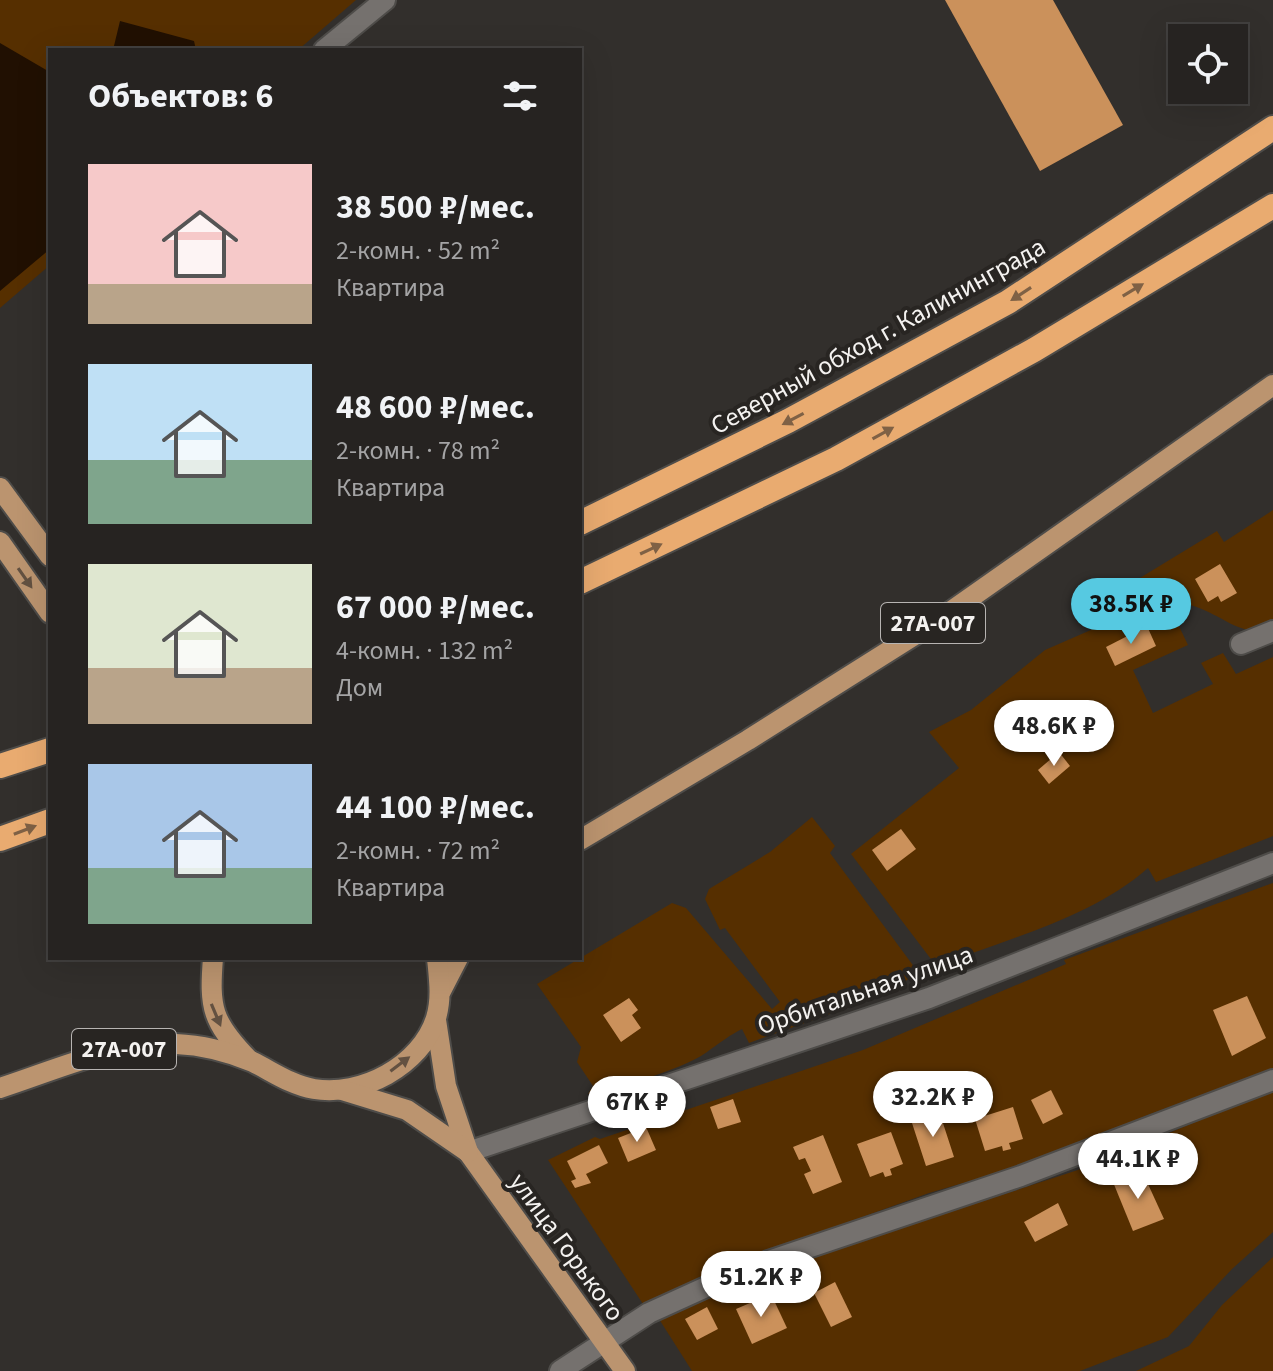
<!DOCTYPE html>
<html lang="ru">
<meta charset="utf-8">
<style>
:root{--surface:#262321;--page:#2e2b2a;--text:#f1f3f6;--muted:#a4a4a5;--line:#42403f;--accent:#56c9e1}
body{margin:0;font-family:"Source Sans 3",sans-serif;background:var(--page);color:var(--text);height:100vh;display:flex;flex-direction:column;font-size:30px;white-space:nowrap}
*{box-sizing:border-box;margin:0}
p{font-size:26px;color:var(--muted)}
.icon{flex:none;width:44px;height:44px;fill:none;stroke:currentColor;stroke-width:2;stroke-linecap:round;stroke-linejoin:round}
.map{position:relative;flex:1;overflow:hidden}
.details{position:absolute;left:48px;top:48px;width:534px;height:912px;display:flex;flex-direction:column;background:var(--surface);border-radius:0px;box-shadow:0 8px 32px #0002,0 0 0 2px var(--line)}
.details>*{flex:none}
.fabs{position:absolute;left:1168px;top:24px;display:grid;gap:16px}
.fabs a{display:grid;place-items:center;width:80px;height:80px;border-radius:0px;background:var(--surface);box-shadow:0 8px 32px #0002,0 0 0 2px var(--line);font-size:40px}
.price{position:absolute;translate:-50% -68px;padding:0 18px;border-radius:28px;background:#fff;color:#222;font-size:26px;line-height:52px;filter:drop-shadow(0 2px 4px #0008)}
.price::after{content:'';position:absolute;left:50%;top:48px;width:24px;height:18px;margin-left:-12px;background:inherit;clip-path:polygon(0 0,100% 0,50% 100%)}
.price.active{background:var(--accent);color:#111}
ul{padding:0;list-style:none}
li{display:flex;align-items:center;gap:24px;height:200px;padding:0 40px}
li span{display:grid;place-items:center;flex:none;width:224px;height:160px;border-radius:0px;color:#555}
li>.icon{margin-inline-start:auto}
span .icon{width:96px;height:96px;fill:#fffc;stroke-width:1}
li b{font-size:34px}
h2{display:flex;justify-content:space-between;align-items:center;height:96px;padding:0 40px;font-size:34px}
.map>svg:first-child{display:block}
</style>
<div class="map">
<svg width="1273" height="1371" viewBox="0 0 1273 1371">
<rect width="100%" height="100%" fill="#322f2c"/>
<g fill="#562f00">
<path d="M0,0H356L298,50H50V265L0,308Z"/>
<path d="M1273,510V631C1236,636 1221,613 1190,605C1169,600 1147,603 1126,605L1125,587L1217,531L1224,542Z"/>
<path d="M1165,616L1176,620L1188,645L1133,670L1153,713L1213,684L1201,663L1223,653L1236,674L1273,657V836L1156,882L1148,868C1090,919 1007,938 937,967L851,854L959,768L929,732L971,710L1045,650L1100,626Z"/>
<path d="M812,817L835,846L830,853L915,968V974L891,992L749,1043L742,1029C730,1035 721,1042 711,1049C689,1068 617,1088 588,1094L593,1086L577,1062L581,1047L537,984L672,903L686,908L772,1009L780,1002L725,928L720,930L705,899L709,889L770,852Z"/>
<path d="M1273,883V1068L1145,1116L1056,1156L929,1193L737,1262L643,1304L548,1160L595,1137L600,1139L863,1050L1066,964L1064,960Z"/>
<path d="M1273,1090V1232L1232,1269L1168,1337L1080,1371H692L659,1319L746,1279L1084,1168Z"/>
<path d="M1273,1257V1371H1136L1189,1346L1222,1305Z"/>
</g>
<g fill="#211002">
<path d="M120,21L194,41L196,50H113Z"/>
<path d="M0,43L48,71L50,76V249L0,291Z"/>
</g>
<g fill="#cb915b">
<path d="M945,0H1053L1123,125L1040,171Z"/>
<path d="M1220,564L1237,593L1221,602L1218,596L1208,602L1195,579Z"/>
<path d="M1147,626L1156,646L1115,666L1106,647Z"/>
<path d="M1059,752L1070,766L1049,784L1038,770Z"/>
<path d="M901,829L916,849L887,871L872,850Z"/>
<path d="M1247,996L1266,1038L1232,1056L1213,1010Z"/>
<path d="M629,998L638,1010L632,1015L641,1028L621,1042L603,1015Z"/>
<path d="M1051,1090L1063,1114L1043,1124L1031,1100Z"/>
<path d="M733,1099L741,1122L718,1129L710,1107Z"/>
<path d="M1013,1107L1023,1139L1009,1143L1011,1149L1003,1151L1002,1146L985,1151L975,1119Z"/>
<path d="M928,1113L930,1118L940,1114L954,1157L926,1166L912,1123L916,1122L915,1118Z"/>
<path d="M646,1127L656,1150L628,1162L618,1138Z"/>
<path d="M891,1132L903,1164L890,1169L892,1175L885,1177L883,1172L870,1177L857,1144Z"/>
<path d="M823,1135L842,1182L813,1194L804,1174L811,1171L805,1158L799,1160L793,1147Z"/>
<path d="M599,1145L608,1163L586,1174L591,1183L575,1188L571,1181L576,1179L567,1161Z"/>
<path d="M1142,1171L1164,1219L1133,1231L1113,1182Z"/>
<path d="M1058,1203L1068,1225L1035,1242L1024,1222Z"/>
<path d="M835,1282L852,1317L831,1327L814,1293Z"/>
<path d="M771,1294L787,1328L752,1344L736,1309Z"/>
<path d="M707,1307L718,1329L697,1340L685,1319Z"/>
</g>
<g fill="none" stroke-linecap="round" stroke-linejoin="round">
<g stroke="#4e4c49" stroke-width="24">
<g id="street">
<path d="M324,50L385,0"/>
<path d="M1241,644L1273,631"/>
<path d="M468,1152L929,998L1273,863"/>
<path d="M560,1371L649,1313L748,1268L1021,1176L1273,1080"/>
</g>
</g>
<g stroke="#4e4c49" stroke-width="24">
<g id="primary">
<path d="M0,488L50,556"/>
<path d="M0,542L50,613"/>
<path d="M580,840L748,740L943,617L1273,385"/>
<path d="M213,958C209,1008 212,1022 248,1059"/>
<path d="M441,991L458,958"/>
<path d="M436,1020L446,1086L468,1152L625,1371"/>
<path d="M0,1088C56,1070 116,1042 176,1044C201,1045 229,1052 253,1062C273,1072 291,1085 314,1089C361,1097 421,1066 436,1018C442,998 439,979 437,958"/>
<path d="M342,1090L407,1110L468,1152"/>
</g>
</g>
<g stroke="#4e4c49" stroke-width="28">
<g id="highway">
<path d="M580,523L788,421L1008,302L1273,128"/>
<path d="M580,582L836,459L1034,350L1273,206"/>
<path d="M0,766L50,750"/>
<path d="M0,839L50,821"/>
</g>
</g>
<use href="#street" stroke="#75716e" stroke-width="20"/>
<use href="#primary" stroke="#bb946f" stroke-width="20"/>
<use href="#highway" stroke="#e9ab70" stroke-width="24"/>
</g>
<defs><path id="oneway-solid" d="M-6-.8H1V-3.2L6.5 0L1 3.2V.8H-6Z" transform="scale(2)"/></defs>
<g fill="#7f6145">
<use href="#oneway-solid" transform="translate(1133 290) rotate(-31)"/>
<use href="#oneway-solid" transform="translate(1021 294) rotate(147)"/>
<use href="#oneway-solid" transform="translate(793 419) rotate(152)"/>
<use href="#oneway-solid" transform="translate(883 433) rotate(-29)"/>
<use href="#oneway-solid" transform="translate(651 549) rotate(-25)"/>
<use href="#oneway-solid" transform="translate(25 830) rotate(-21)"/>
</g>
<g fill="#635141">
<use href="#oneway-solid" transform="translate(25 578) rotate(55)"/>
<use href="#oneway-solid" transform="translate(216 1015) rotate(67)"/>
<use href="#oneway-solid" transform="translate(400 1064) rotate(-37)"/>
</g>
<g text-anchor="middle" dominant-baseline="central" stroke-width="8" stroke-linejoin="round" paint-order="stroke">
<g fill="#282522" stroke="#b7b4b2" stroke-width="2">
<rect x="881" y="603" width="104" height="40" rx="6"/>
<rect x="72" y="1029" width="104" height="40" rx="6"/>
</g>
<g font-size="24" font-weight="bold" fill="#f4f2f0">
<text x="933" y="623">27А-007</text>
<text x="124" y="1049">27А-007</text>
</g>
<g font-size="26" fill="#f4f2f0" stroke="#282522">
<text transform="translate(878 336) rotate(-29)">Северный обход г. Калининграда</text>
<text transform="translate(865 990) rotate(-19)">Орбитальная улица</text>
<text transform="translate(567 1247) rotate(54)">улица Горького</text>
</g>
</g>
</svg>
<div class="fabs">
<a><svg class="icon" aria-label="locate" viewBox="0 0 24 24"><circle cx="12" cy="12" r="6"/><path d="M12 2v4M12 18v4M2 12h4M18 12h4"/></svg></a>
</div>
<b class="price active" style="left:1131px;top:646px">38.5K ₽</b>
<b class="price" style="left:1054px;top:768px">48.6K ₽</b>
<b class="price" style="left:933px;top:1139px">32.2K ₽</b>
<b class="price" style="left:637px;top:1144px">67K ₽</b>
<b class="price" style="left:1138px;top:1201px">44.1K ₽</b>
<b class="price" style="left:761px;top:1319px">51.2K ₽</b>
<section class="details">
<h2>Объектов: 6<svg class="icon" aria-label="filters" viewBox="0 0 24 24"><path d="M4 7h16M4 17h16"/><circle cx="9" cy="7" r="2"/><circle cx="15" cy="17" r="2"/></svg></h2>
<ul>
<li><span style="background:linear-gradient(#f6c9c9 75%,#b9a48a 0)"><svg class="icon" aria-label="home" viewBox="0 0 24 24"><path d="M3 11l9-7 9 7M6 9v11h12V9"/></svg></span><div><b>38 500 ₽/мес.</b><p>2-комн. · 52 m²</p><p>Квартира</p></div></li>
<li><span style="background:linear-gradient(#bfe0f5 60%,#7fa58c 0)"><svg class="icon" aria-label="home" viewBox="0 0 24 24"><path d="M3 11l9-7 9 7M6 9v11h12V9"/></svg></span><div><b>48 600 ₽/мес.</b><p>2-комн. · 78 m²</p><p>Квартира</p></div></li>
<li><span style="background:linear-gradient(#dfe7d0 65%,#b9a48a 0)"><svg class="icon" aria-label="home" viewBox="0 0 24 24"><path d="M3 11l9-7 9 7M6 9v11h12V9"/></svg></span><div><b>67 000 ₽/мес.</b><p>4-комн. · 132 m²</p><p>Дом</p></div></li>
<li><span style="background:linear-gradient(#a9c7e8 65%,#7fa58c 0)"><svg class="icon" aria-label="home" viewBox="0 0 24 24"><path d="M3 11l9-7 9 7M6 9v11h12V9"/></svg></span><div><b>44 100 ₽/мес.</b><p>2-комн. · 72 m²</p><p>Квартира</p></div></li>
</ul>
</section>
</div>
